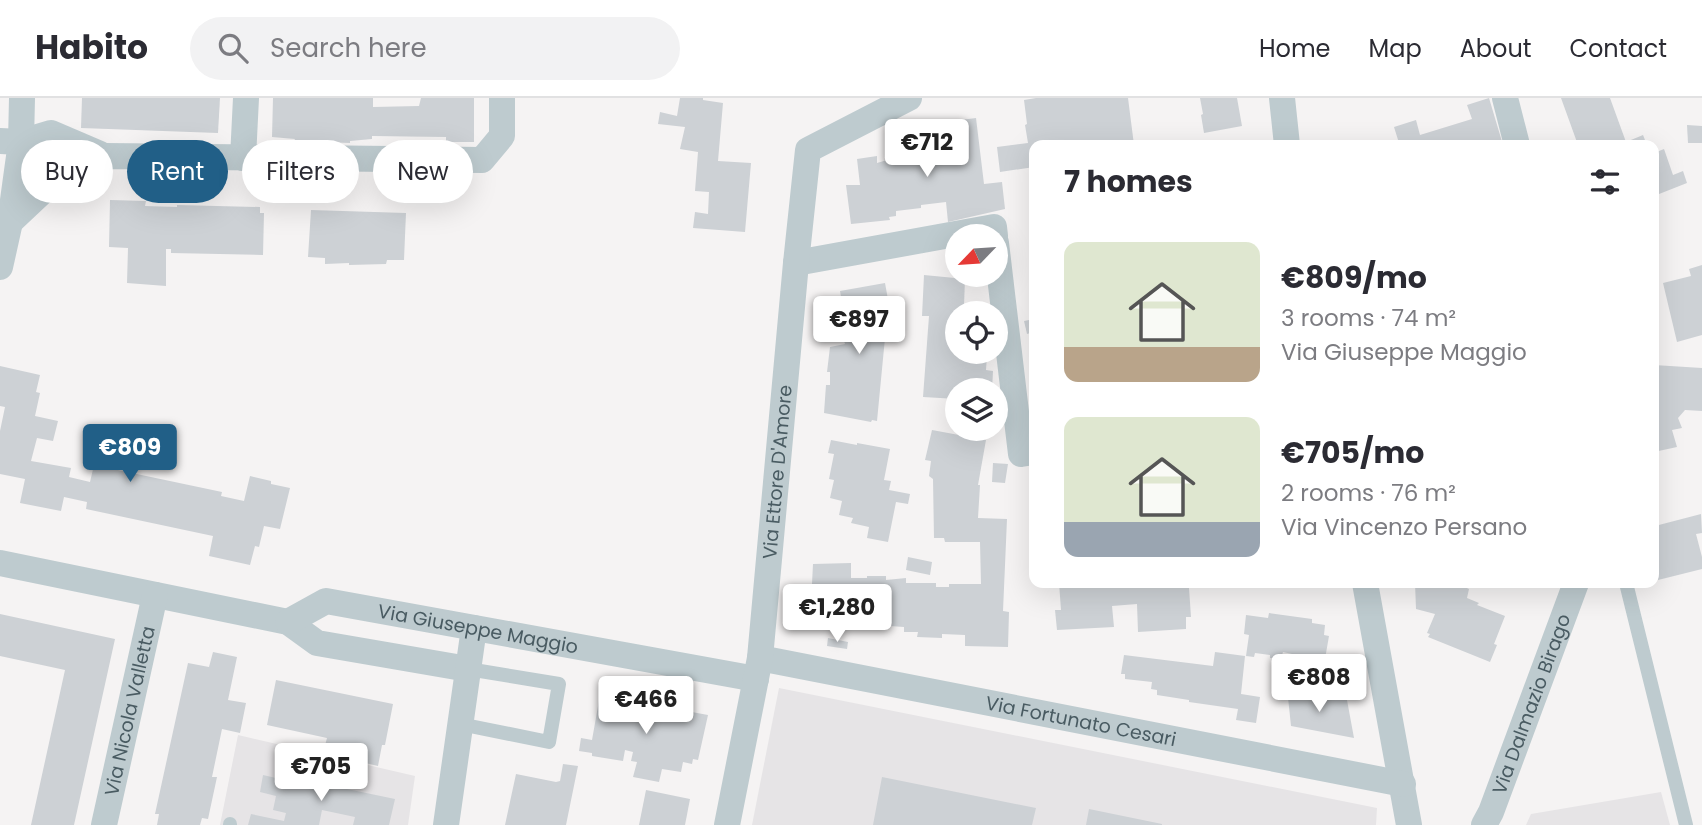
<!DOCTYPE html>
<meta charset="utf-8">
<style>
:root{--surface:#fff;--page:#f2f2f3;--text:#2b2b33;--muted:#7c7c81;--line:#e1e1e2;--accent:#215f87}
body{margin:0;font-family:Poppins,sans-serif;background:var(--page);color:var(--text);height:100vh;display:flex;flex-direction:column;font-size:26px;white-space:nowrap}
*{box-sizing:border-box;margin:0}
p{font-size:23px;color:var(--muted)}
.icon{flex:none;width:38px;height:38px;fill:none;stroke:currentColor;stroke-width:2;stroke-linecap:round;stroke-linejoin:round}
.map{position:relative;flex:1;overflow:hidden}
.drawer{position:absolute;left:1029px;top:42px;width:630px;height:448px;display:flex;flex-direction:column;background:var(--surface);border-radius:14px;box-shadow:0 7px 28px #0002}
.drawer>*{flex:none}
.guide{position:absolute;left:21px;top:42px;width:665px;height:63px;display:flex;gap:14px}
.needle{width:46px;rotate:245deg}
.buttons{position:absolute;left:945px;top:126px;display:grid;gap:14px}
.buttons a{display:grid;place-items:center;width:63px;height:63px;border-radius:50%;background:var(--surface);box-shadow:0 7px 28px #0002;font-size:35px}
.price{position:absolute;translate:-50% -60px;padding:0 16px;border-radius:7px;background:#fff;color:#222;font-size:23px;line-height:46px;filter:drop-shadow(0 2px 4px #0008)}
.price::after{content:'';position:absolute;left:50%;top:42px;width:21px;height:16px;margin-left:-10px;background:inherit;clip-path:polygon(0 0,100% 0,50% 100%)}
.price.current{background:var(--accent);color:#fff}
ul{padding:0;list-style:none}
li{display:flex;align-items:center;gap:21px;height:175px;padding:0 35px}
li span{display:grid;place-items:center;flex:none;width:196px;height:140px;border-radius:14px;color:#555}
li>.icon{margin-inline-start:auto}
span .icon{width:84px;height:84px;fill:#fffc;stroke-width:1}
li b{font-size:30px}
h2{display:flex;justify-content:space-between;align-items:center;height:84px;padding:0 35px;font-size:30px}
.tag{padding:0 24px;border-radius:32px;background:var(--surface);box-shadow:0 7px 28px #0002;font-size:24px;line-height:63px}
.tag.current{background:var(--accent);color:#fff}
header{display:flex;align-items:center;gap:42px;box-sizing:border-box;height:98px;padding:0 35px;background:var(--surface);border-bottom:2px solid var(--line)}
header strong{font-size:33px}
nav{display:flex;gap:38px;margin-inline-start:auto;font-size:24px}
.search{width:490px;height:63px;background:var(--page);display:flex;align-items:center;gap:18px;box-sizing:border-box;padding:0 24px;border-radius:38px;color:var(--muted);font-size:26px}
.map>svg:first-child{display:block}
</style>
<header>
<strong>Habito</strong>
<div class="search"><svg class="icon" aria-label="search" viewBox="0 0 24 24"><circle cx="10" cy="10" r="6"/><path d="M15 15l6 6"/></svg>Search here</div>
<nav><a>Home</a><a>Map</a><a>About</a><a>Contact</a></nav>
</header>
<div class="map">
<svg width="1702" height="727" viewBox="0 0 1702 727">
<rect width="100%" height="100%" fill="#f5f3f3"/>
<g fill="#e6e4e6">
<path d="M779,590L1377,710L1376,727H752Z"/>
<path d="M238,637L415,678L408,727H220Z"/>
<path d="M1661,694L1670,727H1526L1531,716Z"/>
</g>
<g fill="#cdd1d5">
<path d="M82,0H220L218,35L81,30Z"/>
<path d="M273,0H373V9L419,8L421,0H474V44H446V39L372,38V41L350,43V45L294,43L295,41L272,39Z"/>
<path d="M680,0H703V2L723,5L718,63L751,65L745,134L693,130L695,114L708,116L709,94L695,93L698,54L680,51L685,29L658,26L660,14L677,18Z"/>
<path d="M1036,0H1128L1134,47H1034V69L1000,74L997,49L1028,45L1025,27L1027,26L1024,2Z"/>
<path d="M1200,0H1237L1242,28L1204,35L1201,17L1203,16Z"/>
<path d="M1489,0L1503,47H1392L1399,45L1394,29L1416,22L1420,37L1472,21L1467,7Z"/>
<path d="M1561,0H1610L1626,44L1643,37L1647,47H1578Z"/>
<path d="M976,20L984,86L1002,84L1005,111L948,124L946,104L921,107V110L896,113V118L889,119L890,122L851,126L846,87H860L857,61L877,58V65L887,62L886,54L941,46L938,25Z"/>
<path d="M1687,27L1702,28V45H1688Z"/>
<path d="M1664,51L1673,77L1683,73L1687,85L1654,98V55Z"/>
<path d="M110,102L146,103L145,108L177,109V107L260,109V115H264L263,157L171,155V151H166V188L127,185L128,150L109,149Z"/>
<path d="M311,112L406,115L404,162H387L386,166L349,167V165L325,166V160L308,159Z"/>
<path d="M1702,167V237L1677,244L1663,185L1691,178L1689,171Z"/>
<path d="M924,177L965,181L964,208L969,210L970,215H957V254H975L974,257L987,258L986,272L993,273L992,292H957V301L923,299L929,218H922Z"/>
<path d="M885,185L889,207H885L889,223L881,225L885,240L877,323L872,322L871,324L824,315L826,287H830V274H827L830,249L845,246L840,229L846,227L840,193Z"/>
<path d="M1034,221V234L1027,236L1024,223Z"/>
<path d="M1654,267L1702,270V313L1685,312L1678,320L1682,330L1672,332L1677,349L1654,354Z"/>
<path d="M0,268L40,277L36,294L40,295L35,318L58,323L53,343L37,340L31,363L71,370L69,379L90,384L94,367L222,394L221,398L244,403L250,378L271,383V386L290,390L280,431L264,428L259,449L255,448L250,467L209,458L213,438L86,411L87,404L64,399L61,413L20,405L25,381L0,376V333L5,309L0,308Z"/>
<path d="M960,331H983L981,341L986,342L978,387H980L978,420L1007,421L1003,513L1009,514L1008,549L965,548V537L942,536V540L917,539L918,534H904V529L861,526V530L850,529V532L826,531V526L810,525L813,466L851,465V480H867V478H886V482L906,480V485H936V489H949V486H981L980,444H945L944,440H934L933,381L929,378L931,363L925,362L932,332L959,337Z"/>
<path d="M831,342L857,347V345L890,351L884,382L891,383L889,392L910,396L908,406L896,404L888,444L867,440L869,429L851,425L853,420L839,417L842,403L830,400L834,382L829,381L834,356L828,355Z"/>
<path d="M993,365L1008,366L1005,385L992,384Z"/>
<path d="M1701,416L1702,435L1696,436L1702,459V471L1658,482V480L1654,481L1655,428Z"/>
<path d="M908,459L932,464L930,477L906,472Z"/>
<path d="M1059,485H1232V487L1189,490L1191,519H1186V531L1138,534L1137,506L1112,508L1114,529L1057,532L1055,512H1061Z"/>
<path d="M1415,485H1456L1469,491L1467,500L1479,505L1477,507L1505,518L1494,546L1497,547L1490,564L1428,539L1430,536L1427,535L1435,516L1416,511Z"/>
<path d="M1269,515L1312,521V525L1325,527L1324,537L1329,538L1325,561L1291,558L1292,556L1283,554L1281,561L1270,560V557L1255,555L1254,559L1246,558L1249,537L1244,536L1246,517L1268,520Z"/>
<path d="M0,516L115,541L74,727H31L65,572L0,558Z"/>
<path d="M828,540L848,544L847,551L827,548Z"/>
<path d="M213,554L237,559L228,602L246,605L240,635L222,631L212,679H217L208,721L202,720L200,727H157L159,716H155L188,565L209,569Z"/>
<path d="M1215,554L1245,558L1241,596L1260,599L1256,625L1236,622L1238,611L1189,604V602L1157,597V592L1151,591L1152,584L1125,581V576H1121L1124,557L1213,568Z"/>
<path d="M276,582L393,606L385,647H382L378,668L323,655L327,640L267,627Z"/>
<path d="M1294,588L1296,592L1313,594L1312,600L1347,602L1354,640L1291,628L1287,590Z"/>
<path d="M600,597L708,617L698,662L693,661L692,666L683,664L681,674L662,671L659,684L633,679L637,664L631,663L633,654L625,652L623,663L592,658V655L579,653L581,640L592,642Z"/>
<path d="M563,666L578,668L566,727H505L516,676L556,684L560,683Z"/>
<path d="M263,677L280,681V677L395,701L389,727H353L355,719L322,712L319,727H248L251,716L284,723L286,715L273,712L276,698L260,694Z"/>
<path d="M882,679L1036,710L1032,727H873Z"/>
<path d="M646,692L690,701L685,727H639Z"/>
<path d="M1089,711L1162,726V727H1086Z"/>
</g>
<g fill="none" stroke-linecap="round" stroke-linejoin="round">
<g stroke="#becbcf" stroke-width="14">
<path d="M1626,485L1686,727"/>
<path d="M460,626L549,644L559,586L468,571"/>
<path d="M230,727V726"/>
</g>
<g stroke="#becbcf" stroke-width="26">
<path d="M1282,0L1287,47"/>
<path d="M1505,0L1517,47"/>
<path d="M0,43L21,44L49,61L105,58L482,62L502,38V0"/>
<path d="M21,44L51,35L100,56"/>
<path d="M243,60L246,0"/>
<path d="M10,124L60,77L90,64"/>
<path d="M996,145L1021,356L1034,354"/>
<path d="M796,165L994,129L995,138"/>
<path d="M0,169L10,124L21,44L22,0"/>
<path d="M0,465L288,524L317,545L468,571"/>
<path d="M1365,485L1409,727"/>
<path id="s1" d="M288,524L326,503L756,581"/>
<path id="s2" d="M760,560L1403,686"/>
<path id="s3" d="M104,727L155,497"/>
<path d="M446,727L474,530"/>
<path id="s4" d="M727,727L760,560L796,165L808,52L909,0"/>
<path id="s5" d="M1484,727L1491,714L1576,485"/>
</g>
</g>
<g text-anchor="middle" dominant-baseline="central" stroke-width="7" stroke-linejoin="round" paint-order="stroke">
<g font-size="19" fill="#495b62" stroke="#fff">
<text stroke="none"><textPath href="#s4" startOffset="357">Via Ettore D'Amore</textPath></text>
<text stroke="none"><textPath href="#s1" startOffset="198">Via Giuseppe Maggio</textPath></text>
<text stroke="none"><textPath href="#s5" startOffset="130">Via Dalmazio Birago</textPath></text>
<text stroke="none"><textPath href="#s3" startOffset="117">Via Nicola Valletta</textPath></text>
<text stroke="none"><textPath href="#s2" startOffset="327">Via Fortunato Cesari</textPath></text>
</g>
</g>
</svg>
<div class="buttons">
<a><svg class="needle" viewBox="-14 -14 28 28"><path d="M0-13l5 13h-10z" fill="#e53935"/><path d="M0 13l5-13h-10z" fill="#7c7c81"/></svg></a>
<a><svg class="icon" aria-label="locate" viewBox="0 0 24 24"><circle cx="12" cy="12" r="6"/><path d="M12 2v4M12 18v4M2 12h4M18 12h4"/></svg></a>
<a><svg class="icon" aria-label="layers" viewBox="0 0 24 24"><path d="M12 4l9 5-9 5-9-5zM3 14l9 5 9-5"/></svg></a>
</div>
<b class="price" style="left:927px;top:81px">€712</b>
<b class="price" style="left:859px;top:258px">€897</b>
<b class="price current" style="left:130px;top:386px">€809</b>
<b class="price" style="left:837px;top:546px">€1,280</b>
<b class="price" style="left:1319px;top:616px">€808</b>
<b class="price" style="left:646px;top:638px">€466</b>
<b class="price" style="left:321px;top:705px">€705</b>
<div class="guide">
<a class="tag">Buy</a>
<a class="tag current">Rent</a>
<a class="tag">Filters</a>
<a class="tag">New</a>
</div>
<section class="drawer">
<h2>7 homes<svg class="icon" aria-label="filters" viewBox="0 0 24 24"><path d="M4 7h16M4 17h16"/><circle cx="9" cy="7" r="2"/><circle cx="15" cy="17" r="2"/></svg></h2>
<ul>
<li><span style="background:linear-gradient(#dfe7d0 75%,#b9a48a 0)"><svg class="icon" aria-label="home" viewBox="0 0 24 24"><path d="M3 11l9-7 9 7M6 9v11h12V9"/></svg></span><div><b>€809/mo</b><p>3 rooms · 74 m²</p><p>Via Giuseppe Maggio</p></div></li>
<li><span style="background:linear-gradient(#dfe7d0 75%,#9aa5b1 0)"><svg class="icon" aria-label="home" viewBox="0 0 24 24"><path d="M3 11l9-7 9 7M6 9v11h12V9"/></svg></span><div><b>€705/mo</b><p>2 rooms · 76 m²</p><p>Via Vincenzo Persano</p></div></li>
</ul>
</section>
</div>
